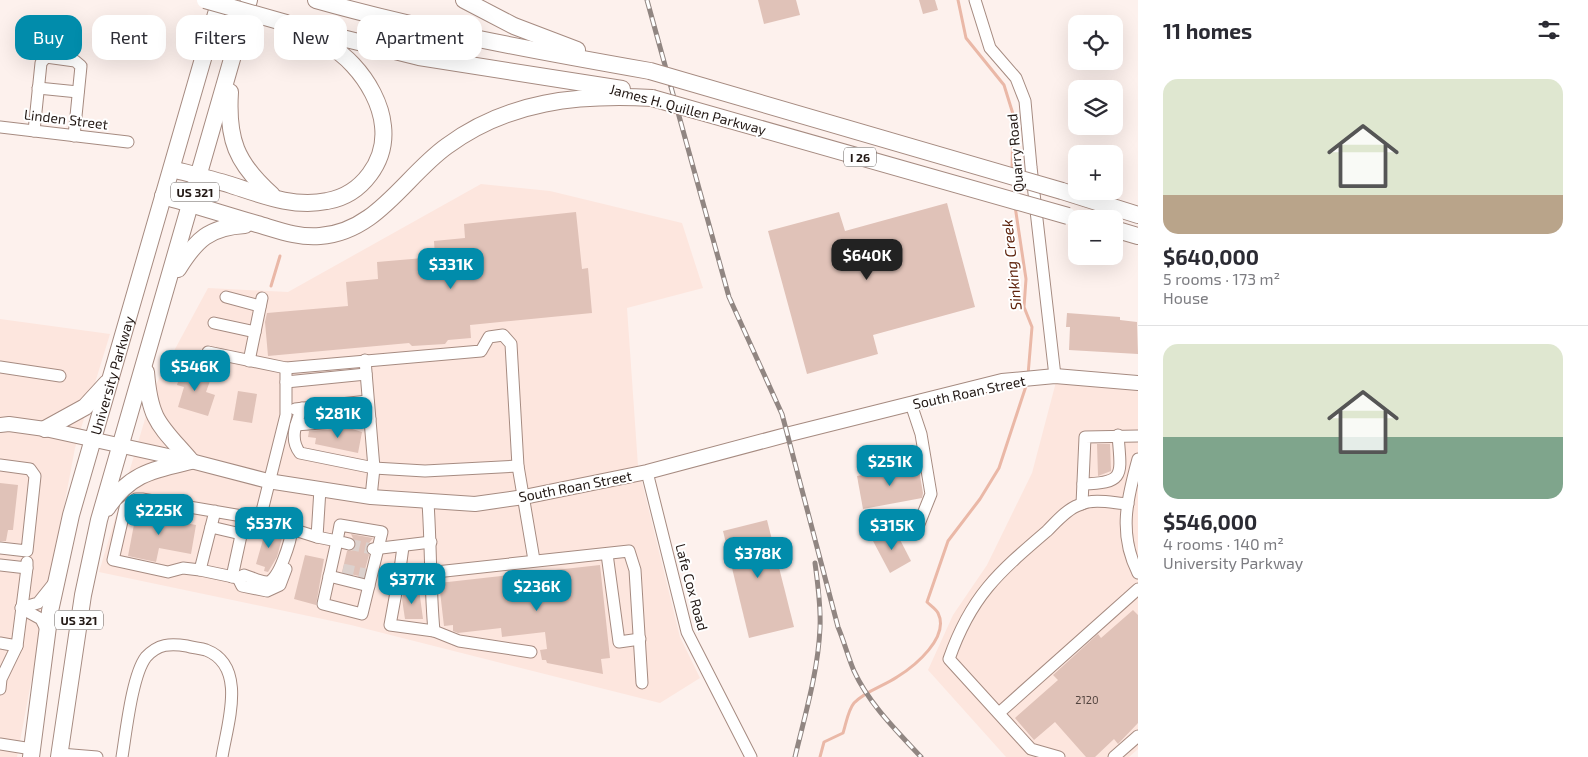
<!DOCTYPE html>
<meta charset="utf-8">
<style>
:root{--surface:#fff;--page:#f7f7f7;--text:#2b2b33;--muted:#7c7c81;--line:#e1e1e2;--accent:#018cab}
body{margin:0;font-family:"Exo 2",sans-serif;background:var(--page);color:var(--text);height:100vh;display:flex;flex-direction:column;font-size:19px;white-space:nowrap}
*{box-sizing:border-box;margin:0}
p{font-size:16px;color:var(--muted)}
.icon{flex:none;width:28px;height:28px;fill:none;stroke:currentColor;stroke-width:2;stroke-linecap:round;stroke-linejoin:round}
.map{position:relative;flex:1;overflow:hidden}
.drawer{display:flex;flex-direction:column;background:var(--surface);width:450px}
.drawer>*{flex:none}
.top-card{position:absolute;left:15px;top:15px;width:475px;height:45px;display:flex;gap:10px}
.tools{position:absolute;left:1068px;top:15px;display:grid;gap:10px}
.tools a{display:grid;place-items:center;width:55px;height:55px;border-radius:10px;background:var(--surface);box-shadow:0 5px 20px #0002;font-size:25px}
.price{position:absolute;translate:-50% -42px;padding:0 11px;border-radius:10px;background:var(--accent);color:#fff;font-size:16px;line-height:32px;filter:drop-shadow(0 1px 2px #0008)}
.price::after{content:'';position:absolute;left:50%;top:30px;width:15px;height:11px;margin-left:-8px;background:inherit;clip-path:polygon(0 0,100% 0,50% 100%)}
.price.selected{background:#222;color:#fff}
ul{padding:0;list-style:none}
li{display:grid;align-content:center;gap:10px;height:265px;padding:0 25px}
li+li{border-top:1px solid var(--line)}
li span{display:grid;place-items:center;height:155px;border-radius:15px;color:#555}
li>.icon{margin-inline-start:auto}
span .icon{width:90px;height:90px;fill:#fffc;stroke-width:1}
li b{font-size:21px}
h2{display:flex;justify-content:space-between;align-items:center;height:60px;padding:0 25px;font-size:21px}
.chip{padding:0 18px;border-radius:15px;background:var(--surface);box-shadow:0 5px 20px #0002;font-size:18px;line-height:45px}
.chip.selected{background:var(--accent);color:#fff}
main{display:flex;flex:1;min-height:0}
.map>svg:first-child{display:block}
</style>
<main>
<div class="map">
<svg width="1138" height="757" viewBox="0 0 1138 757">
<rect width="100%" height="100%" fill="#fdf1ed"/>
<g fill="#fde6de">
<path d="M481,184L550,191L682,223L703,288L627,308L638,466L680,637L700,678L660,703L351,625L99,572L155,386L208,288L288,292Z"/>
<path d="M0,319L110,334L75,448L17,757H0Z"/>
<path d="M1056,382L1138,389V749L1129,757H1006L928,670L953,615L987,565L1032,473Z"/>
</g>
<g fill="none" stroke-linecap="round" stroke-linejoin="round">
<g stroke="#eab8a7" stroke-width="3">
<path d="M958,0L966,38L1004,85L1013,114L1012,170"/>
<path d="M1013,181L1014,195"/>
<path d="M1015,206L1026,279L1024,307L1032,327L1028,375"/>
<path d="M271,286L280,256"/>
<path d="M820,757L824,742L843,733C846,724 848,710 854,703C865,691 884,686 897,677C915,666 950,637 938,613C936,609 930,605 927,602L948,541L980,499L999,468L1027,383"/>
</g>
</g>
<g fill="#e0c2b8">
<path d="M758,0H796L800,15L764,24Z"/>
<path d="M919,0H935L938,10L923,14Z"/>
<path d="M947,203L975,307L873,335L878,354L807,374L768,231L839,212L845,231Z"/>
<path d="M576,212L582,269L588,268L592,313L470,325L471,338L448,340L445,344L412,346L409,343L268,356L265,322L267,313L348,306L346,282L378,279L377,262L435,257L434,241L465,238L464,224Z"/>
<path d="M1067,313L1120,317V320L1137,322L1138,354L1069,350L1070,327H1066Z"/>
<path d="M193,368L203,371L202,375L211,378L206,392L215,395L208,416L178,407L184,387L177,385L182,369L192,372Z"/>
<path d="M238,391L257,394L252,423L233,420Z"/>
<path d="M349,428L362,432L358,453L315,444L316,438L308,437L309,431Z"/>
<path d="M1097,444H1110L1111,471L1098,476Z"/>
<path d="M918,464L923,493L922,498L863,509L857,476Z"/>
<path d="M0,483L18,485L13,530H8L6,541H0Z"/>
<path d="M146,508L160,510L159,518L196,525L191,554L159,548L156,562L128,556L136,514L145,516Z"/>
<path d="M767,520L794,627L749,638L723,531Z"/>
<path d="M266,529L283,534L277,557L268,572L264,571L265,567L256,564Z"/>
<path d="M895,530L911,561L890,573L873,541Z"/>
<path d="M351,534L373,538L366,547L369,555L363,577L342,572L347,551L354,550L356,545Z"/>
<path d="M305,555L324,559L316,605L294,599Z"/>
<path d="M600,565L610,658L601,659L603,674L547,663L546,660H542L540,650L547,649L545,632L502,637L501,628L458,633L453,631V625L444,626L439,583Z"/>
<path d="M419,589L423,619H405L402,599L404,591Z"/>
<path d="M1133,610L1138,615V723L1118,744L1114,739L1095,757H1086L1055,722L1034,740L1015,718L1058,680L1053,675L1098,634L1101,638Z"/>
</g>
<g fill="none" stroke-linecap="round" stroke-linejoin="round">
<g stroke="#dcd1cd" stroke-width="11" stroke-dasharray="11 5.5" stroke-linecap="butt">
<path d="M349,544L372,549"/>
<path d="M343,569L366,574"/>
</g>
<g stroke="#a68b81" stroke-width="13">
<g id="minor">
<path d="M975,0L990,48L1016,78L1025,101L1031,167L1055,376"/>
<path d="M38,88L78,92"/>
<path d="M0,127L128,142"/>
<path d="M34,131L41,63L46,57L75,61L81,66L74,136"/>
<path d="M226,297L260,306"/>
<path d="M214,323L255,332"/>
<path d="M208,352L286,368L481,351L489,337L503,335L511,344L518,466L534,560"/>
<path d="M365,360L374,468L371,497"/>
<path d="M249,361L262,298"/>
<path d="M0,367L60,376"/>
<path d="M286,382L366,374"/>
<path d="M911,404L921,434L931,494L915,534"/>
<path d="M302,408C296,423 289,439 300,453L374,468L425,471L518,466"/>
<path d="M295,409L368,401"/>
<path d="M296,425L370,419"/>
<path d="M1138,459C1127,499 1118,534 1138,573"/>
<path d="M0,465L30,469L35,476L27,551L0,548"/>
<path d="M647,472L687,632L751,757"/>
<path d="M1083,484C1126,483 1121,475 1118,435"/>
<path d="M428,503C431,545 430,588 434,631"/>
<path d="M1082,504L1085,437L1138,436"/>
<path d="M215,511L200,570L183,568L168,572L113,560L125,508L136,499H142L260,519L286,415V368"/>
<path d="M260,519L317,537L320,489"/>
<path d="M211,527L241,534"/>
<path d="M317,537L337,541L323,604L362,614L382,532L340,525L337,541L349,544"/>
<path d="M403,547L399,576L629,551L635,570L642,683"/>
<path d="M373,549L431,542"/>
<path d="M607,554L619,642L640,639"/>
<path d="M0,565L27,568V562"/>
<path d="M200,570L238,578L244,575C251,577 260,582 267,582C279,582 291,539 292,529"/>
<path d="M329,576L369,586"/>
<path d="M399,576L390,625L434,631L459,641L531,652"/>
<path d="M232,577L245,517"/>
<path d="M238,578L242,586L267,591L280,585L286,569"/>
<path d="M21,608L38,603L54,583"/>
<path d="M21,608L41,619L47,631"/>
<path d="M0,643L17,646L1,679L0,689"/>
<path d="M17,646L27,568"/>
<path d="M999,713L1138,589"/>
<path d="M0,744L32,749"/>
<path d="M60,754L97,757"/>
<path d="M122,757C126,733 132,675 146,657C158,644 170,643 187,646C193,648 200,648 206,650C248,666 227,725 222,757"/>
<path d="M1059,757L1031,749L949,659C971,596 998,573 1047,531C1056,522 1067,509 1079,505C1094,498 1112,503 1128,504"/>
<path d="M1114,757L1138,736"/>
</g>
</g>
<g stroke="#a68b81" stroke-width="16">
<path id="major" d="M0,425L9,424L45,429L191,461L268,481L371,497L475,504L524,497L647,472L786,435L1002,381L1055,376L1138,383"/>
</g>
<g stroke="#a68b81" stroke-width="18">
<g id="highway">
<path d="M316,0C426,31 537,51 650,71"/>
<path d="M464,0L514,26L577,50"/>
<path d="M314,31L419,57L622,89"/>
<path d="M230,92C227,139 236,163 272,195"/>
<path d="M172,169C191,174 211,179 231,185C262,195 294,208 327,201C362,195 387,161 383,126C381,104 368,81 353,65C335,45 310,35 286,23"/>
<path d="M1062,191L1138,215"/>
<path d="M163,196C195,205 226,215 257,224C278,230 298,238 320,236C377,232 405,176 447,146C508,101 578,94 652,98"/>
<path d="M1114,229L1138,236"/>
<path d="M178,269C196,240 209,227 245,225"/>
<path d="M45,429L85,407L107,383"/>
<path d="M107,508C130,473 153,470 191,461C160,425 150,422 146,372"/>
<path id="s1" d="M31,757L50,611L71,515L220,0"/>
<path d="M59,757L83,595L99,520L249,0"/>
</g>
</g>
<use href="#minor" stroke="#fff" stroke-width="11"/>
<use href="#major" stroke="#fff" stroke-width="14"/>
<use href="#highway" stroke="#fff" stroke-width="16"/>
<g stroke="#918682" stroke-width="5">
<g id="rail">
<path d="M647,0L729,297L782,414L838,627C844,641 848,657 854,671C869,704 897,731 921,757"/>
<path d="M795,757C805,715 818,672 820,628C821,606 818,585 815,563"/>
</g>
</g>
<use href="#rail" stroke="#fff" stroke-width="3" stroke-dasharray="9" stroke-linecap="butt"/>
<g stroke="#a68b81" stroke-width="18" stroke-linecap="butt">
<g id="highway-bridge">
<path d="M205,0L286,23"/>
<path d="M650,71L1062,191"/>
<path d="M652,98L1068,216"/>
</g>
</g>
<use href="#highway-bridge" stroke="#fff" stroke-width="16"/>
</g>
<g text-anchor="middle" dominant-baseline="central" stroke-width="4" stroke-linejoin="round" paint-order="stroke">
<g font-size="11" fill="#52433e">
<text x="1087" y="699">2120</text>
</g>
<g fill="#fff" stroke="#655e5b" stroke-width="1">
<rect x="844" y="147.5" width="32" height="19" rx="4"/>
<rect x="171" y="182.5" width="48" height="19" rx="4"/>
<rect x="55" y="610.5" width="48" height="19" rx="4"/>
</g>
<g font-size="12" font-weight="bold" fill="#231915">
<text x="860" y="157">I 26</text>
<text x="195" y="192">US 321</text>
<text x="79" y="620">US 321</text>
</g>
<g font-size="14" fill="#231915" stroke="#fff">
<text transform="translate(688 109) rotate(15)">James H. Quillen Parkway</text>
<text transform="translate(66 119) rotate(7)">Linden Street</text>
<text transform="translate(1015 153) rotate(-95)">Quarry Road</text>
<text stroke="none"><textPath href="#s1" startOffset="391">University Parkway</textPath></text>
<text transform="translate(969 392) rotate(-12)">South Roan Street</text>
<text transform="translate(575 486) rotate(-11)">South Roan Street</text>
<text transform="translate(692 587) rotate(75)">Lafe Cox Road</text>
</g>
<g font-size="15" font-style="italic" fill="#5e220b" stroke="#fff">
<text transform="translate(1011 265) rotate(-96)">Sinking Creek</text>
</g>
</g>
</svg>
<div class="tools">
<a><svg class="icon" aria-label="locate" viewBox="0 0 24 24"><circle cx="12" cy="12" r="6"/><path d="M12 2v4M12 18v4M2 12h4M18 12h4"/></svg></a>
<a><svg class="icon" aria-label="layers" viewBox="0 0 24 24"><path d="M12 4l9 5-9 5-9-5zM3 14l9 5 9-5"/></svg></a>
<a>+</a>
<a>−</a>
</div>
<b class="price selected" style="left:867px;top:281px">$640K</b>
<b class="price" style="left:451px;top:290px">$331K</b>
<b class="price" style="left:195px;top:392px">$546K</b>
<b class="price" style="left:338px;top:439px">$281K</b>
<b class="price" style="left:890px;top:487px">$251K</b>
<b class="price" style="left:159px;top:536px">$225K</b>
<b class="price" style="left:269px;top:549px">$537K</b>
<b class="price" style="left:892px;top:551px">$315K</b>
<b class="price" style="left:758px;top:579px">$378K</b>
<b class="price" style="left:412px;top:605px">$377K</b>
<b class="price" style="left:537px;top:612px">$236K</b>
<div class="top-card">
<a class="chip selected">Buy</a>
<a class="chip">Rent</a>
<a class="chip">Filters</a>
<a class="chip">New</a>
<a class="chip">Apartment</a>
</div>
</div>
<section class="drawer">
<h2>11 homes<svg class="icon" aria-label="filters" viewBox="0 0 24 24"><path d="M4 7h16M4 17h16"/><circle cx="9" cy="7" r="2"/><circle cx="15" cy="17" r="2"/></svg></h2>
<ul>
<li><span style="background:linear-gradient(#dfe7d0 75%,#b9a48a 0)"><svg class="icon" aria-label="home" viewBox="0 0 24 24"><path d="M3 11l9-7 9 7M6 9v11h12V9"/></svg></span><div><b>$640,000</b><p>5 rooms · 173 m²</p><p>House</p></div></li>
<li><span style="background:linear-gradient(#dfe7d0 60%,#7fa58c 0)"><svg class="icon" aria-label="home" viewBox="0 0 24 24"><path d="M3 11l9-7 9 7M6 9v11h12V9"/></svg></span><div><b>$546,000</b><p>4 rooms · 140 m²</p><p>University Parkway</p></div></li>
</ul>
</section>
</main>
